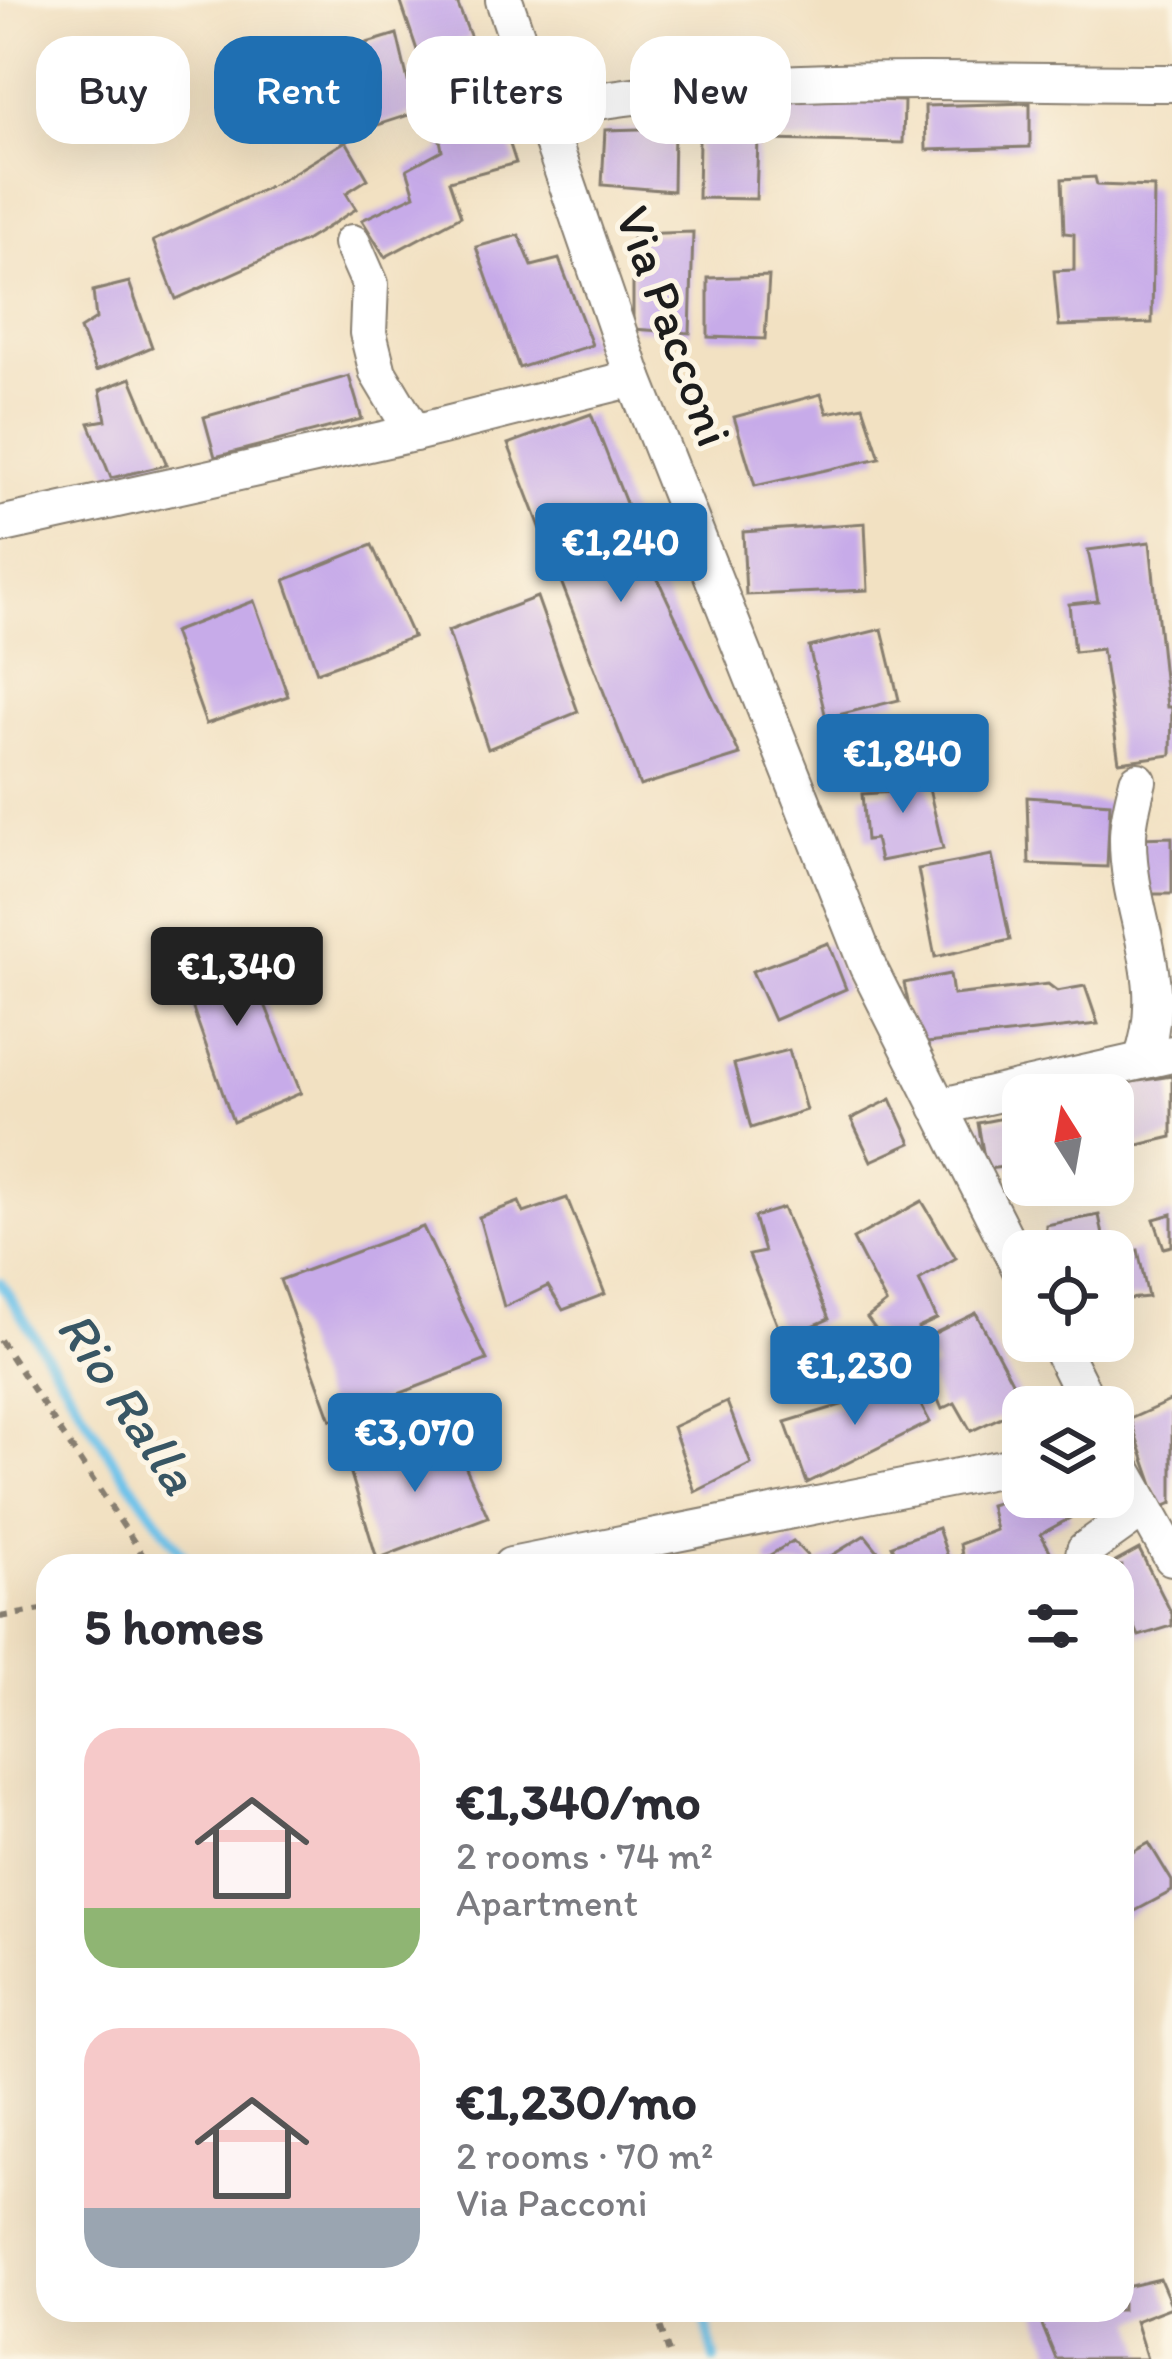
<!DOCTYPE html>
<meta charset="utf-8">
<style>
:root{--surface:#fff;--page:#f7f7f7;--text:#2b2b33;--muted:#7c7c81;--accent:#1f6fb2}
body{margin:0;font-family:Itim,sans-serif;background:var(--page);color:var(--text);height:100vh;display:flex;flex-direction:column;font-size:45px;white-space:nowrap}
*{box-sizing:border-box;margin:0}
p{font-size:39px;color:var(--muted)}
.icon{flex:none;width:66px;height:66px;fill:none;stroke:currentColor;stroke-width:2;stroke-linecap:round;stroke-linejoin:round}
.map{position:relative;flex:1;overflow:hidden}
.sheet{position:absolute;left:36px;top:1554px;width:1098px;height:768px;display:flex;flex-direction:column;background:var(--surface);border-radius:36px;box-shadow:0 12px 48px #0002}
.sheet>*{flex:none}
.hud{position:absolute;left:36px;top:36px;width:1101px;height:108px;display:flex;gap:24px}
.needle{width:78px;rotate:349deg}
.fabs{position:absolute;left:1002px;top:1074px;display:grid;gap:24px}
.fabs a{display:grid;place-items:center;width:132px;height:132px;border-radius:24px;background:var(--surface);box-shadow:0 12px 48px #0002;font-size:60px}
.price{position:absolute;translate:-50% -102px;padding:0 27px;border-radius:12px;background:var(--accent);color:#fff;font-size:39px;line-height:78px;filter:drop-shadow(0 3px 6px #0008)}
.price::after{content:'';position:absolute;left:50%;top:72px;width:36px;height:27px;margin-left:-18px;background:inherit;clip-path:polygon(0 0,100% 0,50% 100%)}
.price.selected{background:#222;color:#fff}
ul{padding:0;list-style:none}
li{display:flex;align-items:center;gap:36px;height:300px;padding:0 48px}
li span{display:grid;place-items:center;flex:none;width:336px;height:240px;border-radius:36px;color:#555}
li>.icon{margin-inline-start:auto}
span .icon{width:144px;height:144px;fill:#fffc;stroke-width:1}
li b{font-size:51px}
h2{display:flex;justify-content:space-between;align-items:center;height:144px;padding:0 48px;font-size:51px}
.pill{padding:0 42px;border-radius:36px;background:var(--surface);box-shadow:0 12px 48px #0002;font-size:42px;line-height:108px}
.pill.selected{background:var(--accent);color:#fff}
.map>svg:first-child{display:block}
</style>
<div class="map">
<svg width="1172" height="2359" viewBox="0 0 1172 2359">
<rect width="100%" height="100%" fill="#fcf5e5"/>
<filter id="ink" filterUnits="userSpaceOnUse"><feTurbulence type="fractalNoise" baseFrequency=".00833" numOctaves="2"/><feDisplacementMap in="SourceGraphic" scale="24" xChannelSelector="R" yChannelSelector="G"/><feConvolveMatrix kernelMatrix="1 2 1 2 8 2 1 2 1" color-interpolation-filters="sRGB"/></filter>
<filter id="wash" filterUnits="userSpaceOnUse"><feTurbulence type="fractalNoise" baseFrequency=".004" numOctaves="4" result="noise"/><feDisplacementMap in="SourceGraphic" scale="48" xChannelSelector="R" yChannelSelector="G"/><feGaussianBlur stdDeviation="2.7" result="paint"/><feColorMatrix in="noise" values="0 0 0 0 0 0 0 0 0 0 0 0 0 0 0 0 0 1.4 0 .05"/><feComposite in="paint" operator="in"/></filter>
<g filter="url(#wash)">
<rect width="100%" height="100%" fill="#f2e1c2"/>
<g fill="none" stroke-linecap="round" stroke-linejoin="round">
<g stroke="#6dc2ea" stroke-width="10">
<path d="M0,1282L112,1458L191,1566"/>
<path d="M703,2310L715,2359"/>
</g>
</g>
<g id="blocks">
<g fill="#c7abe9">
<path d="M400,0H456L471,38L419,56Z"/>
<path d="M397,34L408,81L420,77L427,109L350,134L336,111L362,96L350,48Z"/>
<path d="M486,71L516,163L449,181L461,216L385,257L362,220L415,195L407,169L442,150L431,94Z"/>
<path d="M770,97L904,101L903,143L769,140Z"/>
<path d="M1030,103V147L926,150L925,106Z"/>
<path d="M674,128L673,191L602,185L605,130Z"/>
<path d="M699,138L758,139L756,199L698,198Z"/>
<path d="M346,141L368,179L346,193L356,209L307,240L176,299L153,241L277,183Z"/>
<path d="M1095,177L1097,185L1154,187L1152,323L1059,326L1054,271L1074,270V234L1064,233L1062,179Z"/>
<path d="M693,232L690,333L633,329V234Z"/>
<path d="M519,235L532,266L559,259L592,345L519,368L476,247Z"/>
<path d="M769,276L765,339L708,337V278Z"/>
<path d="M129,282L152,347L96,371L80,329L96,319L93,291Z"/>
<path d="M349,376L362,419L215,457L204,417Z"/>
<path d="M131,378L167,465L111,478L89,423L106,420L100,390Z"/>
<path d="M821,394L827,413L863,406L880,458L755,486L734,417Z"/>
<path d="M591,414L646,554L740,755L640,786L508,444Z"/>
<path d="M865,523L868,590L746,595L743,532Z"/>
<path d="M1150,542L1167,707H1172L1171,755L1119,762L1102,649L1074,652L1069,604L1098,601L1088,550Z"/>
<path d="M372,545L413,637L317,672L285,580Z"/>
<path d="M537,597L578,712L488,749L448,631Z"/>
<path d="M254,601L288,696L206,724L173,632Z"/>
<path d="M882,629L899,700L826,718L809,647Z"/>
<path d="M891,767H924L943,849L880,861L875,839L866,840L862,794L893,792Z"/>
<path d="M1027,797L1110,803L1107,867L1029,864Z"/>
<path d="M1172,837V894H1141L1138,838Z"/>
<path d="M992,855L1010,940L935,957L918,869Z"/>
<path d="M238,938L301,1093L233,1122L174,955Z"/>
<path d="M828,943L846,989L774,1020L752,971Z"/>
<path d="M950,974L953,995L1048,984L1057,991L1085,986L1098,1024L917,1044L904,983Z"/>
<path d="M789,1050L806,1110L751,1128L734,1064Z"/>
<path d="M1172,1076V1137L1113,1151V1095H1044Z"/>
<path d="M1023,1097V1165L986,1169L978,1123L1019,1115L1017,1098Z"/>
<path d="M891,1099L911,1143L871,1161L851,1119Z"/>
<path d="M567,1198L605,1294L563,1310L548,1286L504,1307L479,1217L519,1202L524,1213Z"/>
<path d="M922,1201L956,1258L919,1280L937,1319L918,1328L921,1340L893,1353L867,1318L886,1303L853,1239Z"/>
<path d="M783,1208L829,1319L783,1339L749,1255L764,1252L754,1217Z"/>
<path d="M1172,1214V1246L1164,1248L1154,1219Z"/>
<path d="M1099,1215L1106,1251H1045L1046,1225Z"/>
<path d="M423,1227L487,1360L331,1420L280,1280Z"/>
<path d="M1138,1250L1148,1297L1118,1300L1113,1255Z"/>
<path d="M976,1313L1025,1406L971,1431L955,1403L942,1409L927,1373L935,1368L921,1340Z"/>
<path d="M906,1377L930,1422L807,1483L785,1422L851,1402Z"/>
<path d="M1172,1400V1503L1161,1508L1130,1419Z"/>
<path d="M727,1402L751,1464L695,1492L673,1427Z"/>
<path d="M451,1434L488,1517L377,1559L348,1464Z"/>
<path d="M1023,1495L1063,1497L1070,1518L1041,1534L1058,1566H901L892,1545L938,1528L950,1563L962,1555L960,1544L996,1530L990,1505Z"/>
<path d="M865,1535L890,1566H768L767,1557L793,1541L816,1565Z"/>
<path d="M1139,1549L1172,1614V1626L1139,1636L1122,1598V1566H1108Z"/>
<path d="M1149,1843L1172,1881V1891L1122,1918V1858Z"/>
<path d="M1160,2279L1172,2307L1135,2321L1147,2359H1056L1036,2310H1122V2280L1126,2287Z"/>
</g>
</g>
</g>
<g filter="url(#ink)">
<use href="#blocks" fill-opacity="0" stroke="#877e6f" stroke-width="3"/>
<g fill="none" stroke-linecap="round" stroke-linejoin="round">
<g stroke="#877e6f" stroke-width="40">
<g id="minor">
<path d="M504,0L634,378L868,967L1023,1274"/>
<path d="M545,110C749,70 965,83 1172,83"/>
<path d="M352,243L370,284L368,333L378,373L414,433"/>
<path d="M0,525L414,433L634,378"/>
<path d="M1138,781C1134,798 1128,819 1128,837C1127,917 1172,976 1142,1060"/>
<path d="M938,1107L1172,1054"/>
<path d="M1057,1341L1090,1407"/>
<path d="M1113,1452L1172,1557"/>
<path d="M511,1566L1023,1464"/>
<path d="M1082,1566L1085,1550L1141,1510"/>
</g>
</g>
<g stroke="#877e6f" stroke-width="6" stroke-dasharray="9 9" stroke-linecap="butt">
<path d="M0,1340L150,1566"/>
<path d="M0,1617L48,1609"/>
<path d="M655,2310L671,2359"/>
</g>
<use href="#minor" stroke="#fff" stroke-width="36"/>
</g>
</g>
<g text-anchor="middle" dominant-baseline="central" stroke-width="10" stroke-linejoin="round" paint-order="stroke">
<g font-size="51" fill="#1c1c1c" stroke="#fcf5e5">
<text transform="translate(674 326) rotate(70)">Via Pacconi</text>
</g>
<g font-size="54" font-style="italic" fill="#385664" stroke="#fcf5e5">
<text transform="translate(128 1402) rotate(56)">Rio Ralla</text>
</g>
</g>
</svg>
<div class="fabs">
<a><svg class="needle" viewBox="-14 -14 28 28"><path d="M0-13l5 13h-10z" fill="#e53935"/><path d="M0 13l5-13h-10z" fill="#7c7c81"/></svg></a>
<a><svg class="icon" aria-label="locate" viewBox="0 0 24 24"><circle cx="12" cy="12" r="6"/><path d="M12 2v4M12 18v4M2 12h4M18 12h4"/></svg></a>
<a><svg class="icon" aria-label="layers" viewBox="0 0 24 24"><path d="M12 4l9 5-9 5-9-5zM3 14l9 5 9-5"/></svg></a>
</div>
<b class="price" style="left:621px;top:605px">€1,240</b>
<b class="price" style="left:903px;top:816px">€1,840</b>
<b class="price selected" style="left:237px;top:1029px">€1,340</b>
<b class="price" style="left:855px;top:1428px">€1,230</b>
<b class="price" style="left:415px;top:1495px">€3,070</b>
<div class="hud">
<a class="pill">Buy</a>
<a class="pill selected">Rent</a>
<a class="pill">Filters</a>
<a class="pill">New</a>
</div>
<section class="sheet">
<h2>5 homes<svg class="icon" aria-label="filters" viewBox="0 0 24 24"><path d="M4 7h16M4 17h16"/><circle cx="9" cy="7" r="2"/><circle cx="15" cy="17" r="2"/></svg></h2>
<ul>
<li><span style="background:linear-gradient(#f6c9c9 75%,#8fb573 0)"><svg class="icon" aria-label="home" viewBox="0 0 24 24"><path d="M3 11l9-7 9 7M6 9v11h12V9"/></svg></span><div><b>€1,340/mo</b><p>2 rooms · 74 m²</p><p>Apartment</p></div></li>
<li><span style="background:linear-gradient(#f6c9c9 75%,#9aa5b1 0)"><svg class="icon" aria-label="home" viewBox="0 0 24 24"><path d="M3 11l9-7 9 7M6 9v11h12V9"/></svg></span><div><b>€1,230/mo</b><p>2 rooms · 70 m²</p><p>Via Pacconi</p></div></li>
</ul>
</section>
</div>
